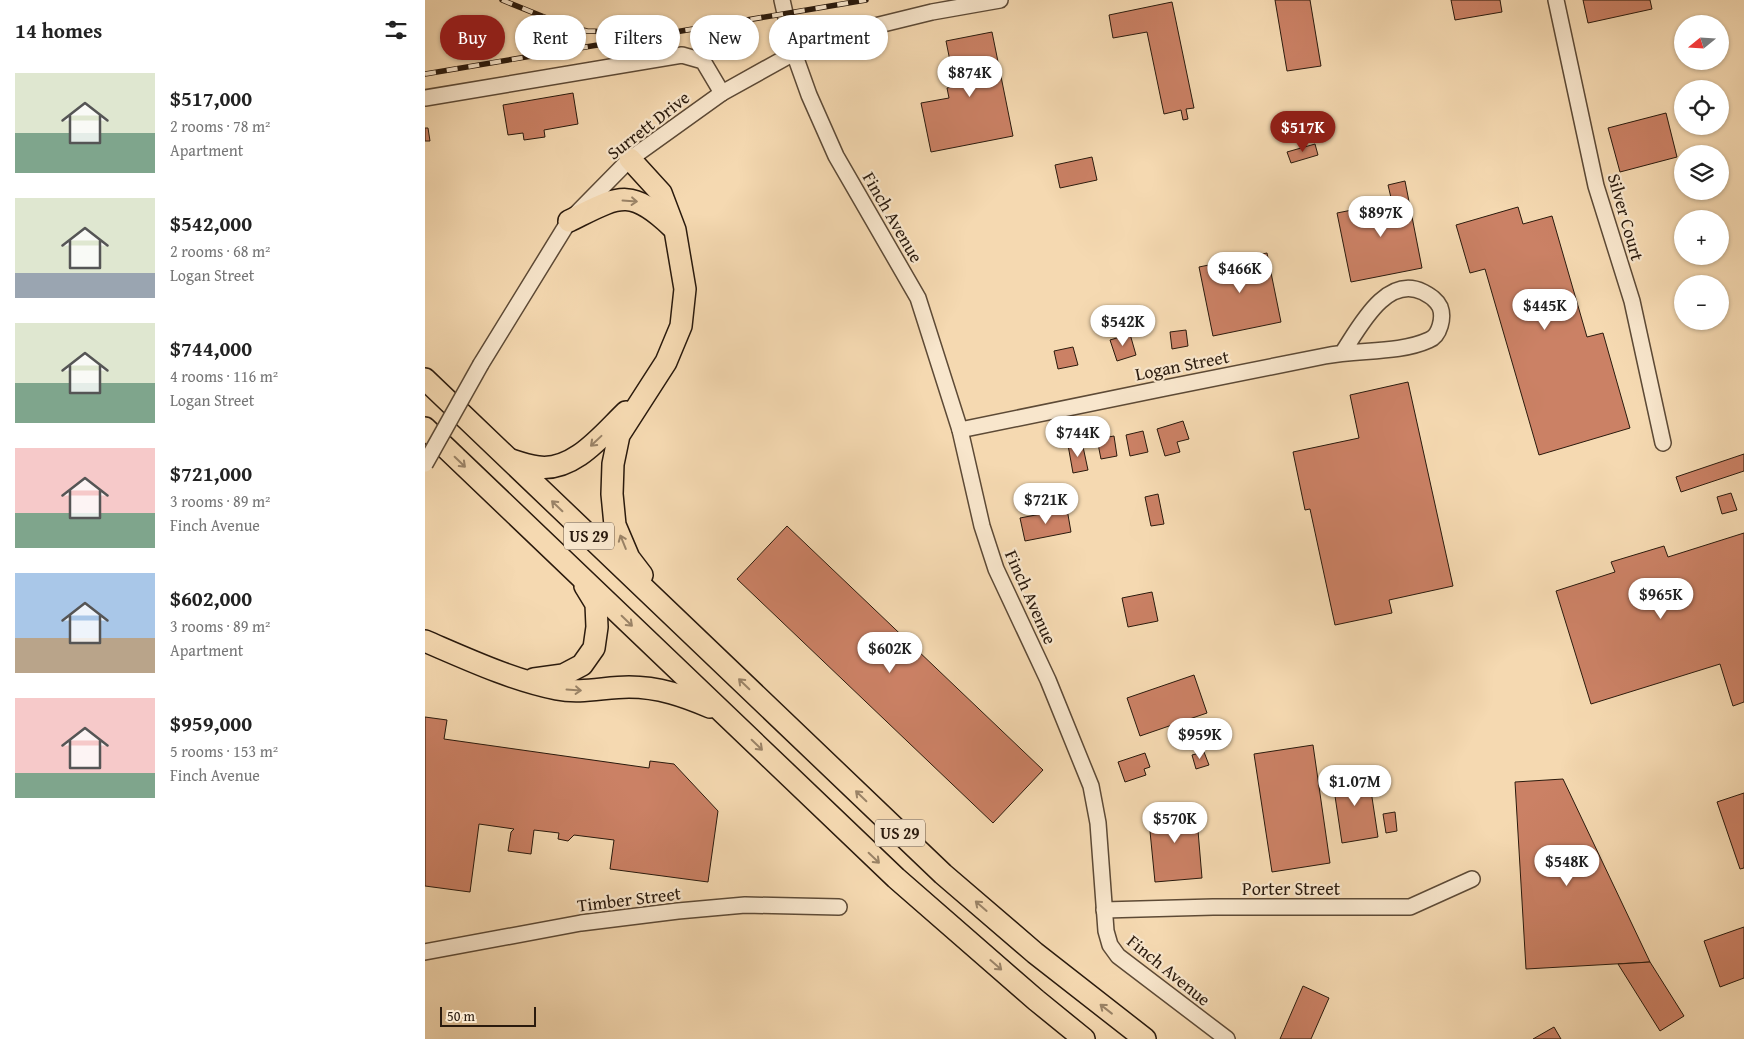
<!DOCTYPE html>
<meta charset="utf-8">
<style>
:root{--surface:#fff;--page:#f6f6f6;--text:#222;--muted:#767676;--accent:#8f2418}
body{margin:0;font-family:"Gentium Book Plus",serif;background:var(--page);color:var(--text);height:100vh;display:flex;flex-direction:column;font-size:19px;white-space:nowrap}
*{box-sizing:border-box;margin:0}
p{font-size:16px;color:var(--muted)}
.icon{flex:none;width:28px;height:28px;fill:none;stroke:currentColor;stroke-width:2;stroke-linecap:round;stroke-linejoin:round}
.map{position:relative;flex:1;overflow:hidden}
.sheet{display:flex;flex-direction:column;background:var(--surface);width:425px}
.sheet>*{flex:none}
.banner{position:absolute;left:15px;top:15px;width:475px;height:45px;display:flex;gap:10px}
.needle{width:32px;rotate:252deg}
.buttons{position:absolute;left:1249px;top:15px;display:grid;gap:10px}
.buttons a{display:grid;place-items:center;width:55px;height:55px;border-radius:50%;background:var(--surface);box-shadow:0 1px 4px #0004;font-size:25px}
.scale{position:absolute;left:15px;bottom:12px;width:96px;box-sizing:border-box;padding-left:5px;border:2px solid #2a1a0d;border-top:0;font-size:14px;line-height:18px;white-space:nowrap;color:#2a1a0d;-webkit-text-stroke:4px #f8e6cc;paint-order:stroke}
.price{position:absolute;translate:-50% -42px;padding:0 11px;border-radius:18px;background:#fff;color:#222;font-size:16px;line-height:32px;filter:drop-shadow(0 1px 2px #0008)}
.price::after{content:'';position:absolute;left:50%;top:30px;width:15px;height:11px;margin-left:-8px;background:inherit;clip-path:polygon(0 0,100% 0,50% 100%)}
.price.on{background:var(--accent);color:#fff}
ul{padding:0;list-style:none}
li{display:flex;align-items:center;gap:15px;height:125px;padding:0 15px}
li span{display:grid;place-items:center;flex:none;width:140px;height:100px;border-radius:0px;color:#555}
li>.icon{margin-inline-start:auto}
span .icon{width:60px;height:60px;fill:#fffc;stroke-width:1}
li b{font-size:21px}
h2{display:flex;justify-content:space-between;align-items:center;height:60px;padding:0 15px;font-size:21px}
.tag{padding:0 18px;border-radius:22px;background:var(--surface);box-shadow:0 1px 4px #0004;font-size:18px;line-height:45px}
.tag.on{background:var(--accent);color:#fff}
main{display:flex;flex:1;min-height:0}
.map>svg:first-child{display:block}
</style>
<main>
<section class="sheet">
<h2>14 homes<svg class="icon" aria-label="filters" viewBox="0 0 24 24"><path d="M4 7h16M4 17h16"/><circle cx="9" cy="7" r="2"/><circle cx="15" cy="17" r="2"/></svg></h2>
<ul>
<li><span style="background:linear-gradient(#dfe7d0 60%,#7fa58c 0)"><svg class="icon" aria-label="home" viewBox="0 0 24 24"><path d="M3 11l9-7 9 7M6 9v11h12V9"/></svg></span><div><b>$517,000</b><p>2 rooms · 78 m²</p><p>Apartment</p></div></li>
<li><span style="background:linear-gradient(#dfe7d0 75%,#9aa5b1 0)"><svg class="icon" aria-label="home" viewBox="0 0 24 24"><path d="M3 11l9-7 9 7M6 9v11h12V9"/></svg></span><div><b>$542,000</b><p>2 rooms · 68 m²</p><p>Logan Street</p></div></li>
<li><span style="background:linear-gradient(#dfe7d0 60%,#7fa58c 0)"><svg class="icon" aria-label="home" viewBox="0 0 24 24"><path d="M3 11l9-7 9 7M6 9v11h12V9"/></svg></span><div><b>$744,000</b><p>4 rooms · 116 m²</p><p>Logan Street</p></div></li>
<li><span style="background:linear-gradient(#f6c9c9 65%,#7fa58c 0)"><svg class="icon" aria-label="home" viewBox="0 0 24 24"><path d="M3 11l9-7 9 7M6 9v11h12V9"/></svg></span><div><b>$721,000</b><p>3 rooms · 89 m²</p><p>Finch Avenue</p></div></li>
<li><span style="background:linear-gradient(#a9c7e8 65%,#b9a48a 0)"><svg class="icon" aria-label="home" viewBox="0 0 24 24"><path d="M3 11l9-7 9 7M6 9v11h12V9"/></svg></span><div><b>$602,000</b><p>3 rooms · 89 m²</p><p>Apartment</p></div></li>
<li><span style="background:linear-gradient(#f6c9c9 75%,#7fa58c 0)"><svg class="icon" aria-label="home" viewBox="0 0 24 24"><path d="M3 11l9-7 9 7M6 9v11h12V9"/></svg></span><div><b>$959,000</b><p>5 rooms · 153 m²</p><p>Finch Avenue</p></div></li>
</ul>
</section>
<div class="map">
<svg width="1319" height="1039" viewBox="0 0 1319 1039">
<rect width="100%" height="100%" fill="#f5d9b1"/>
<filter id="stains"><feTurbulence type="fractalNoise" baseFrequency=".004" numOctaves="4"/><feColorMatrix values="0 0 0 0 .2 0 0 0 0 .09 0 0 0 0 .02 0 0 0 .5 -.17"/></filter>
<radialGradient id="worn" r=".72"><stop offset=".6" stop-color="#630" stop-opacity="0"/><stop offset="1" stop-color="#630" stop-opacity=".3"/></radialGradient>
<g fill="#cb8165" stroke="#2a1a0d">
<path d="M850,0H885L896,66L862,71Z"/>
<path d="M1026,0H1075L1077,12L1030,20Z"/>
<path d="M1158,0H1225L1227,9L1163,23Z"/>
<path d="M747,2L769,108L761,109L763,119L758,120L756,110L739,114L722,32L688,38L684,15Z"/>
<path d="M567,32L588,136L506,152L496,103L524,98L522,88L530,86L521,41Z"/>
<path d="M148,93L153,124L119,130L120,137L99,140L98,133L83,135L78,105Z"/>
<path d="M1241,113L1252,157L1195,172L1183,128Z"/>
<path d="M0,128H3L5,141H0Z"/>
<path d="M890,144L893,155L866,163L862,152Z"/>
<path d="M667,157L672,180L635,188L630,165Z"/>
<path d="M980,181L997,268L926,282L912,213L967,202L963,185Z"/>
<path d="M1093,207L1098,224L1127,216L1162,337L1178,333L1205,428L1114,455L1060,269L1045,273L1031,225Z"/>
<path d="M842,253L856,322L788,336L774,267Z"/>
<path d="M761,330L763,346L747,349L745,332Z"/>
<path d="M705,334L711,355L692,361L685,340Z"/>
<path d="M648,347L653,365L633,369L629,351Z"/>
<path d="M983,382L1028,586L964,600L967,613L910,625L885,509L880,510L868,452L934,438L925,395Z"/>
<path d="M758,421L764,439L752,442L755,452L740,456L732,429Z"/>
<path d="M718,431L723,452L705,456L701,435Z"/>
<path d="M689,436L692,456L676,459L672,439Z"/>
<path d="M657,442L663,470L648,473L643,445Z"/>
<path d="M1319,454V471L1256,492L1251,477Z"/>
<path d="M1306,493L1312,510L1297,514L1292,497Z"/>
<path d="M733,494L739,524L726,526L720,497Z"/>
<path d="M642,509L646,532L600,541L595,518Z"/>
<path d="M362,526L618,770L568,823L312,579Z"/>
<path d="M1319,533V702L1308,706L1295,664L1166,704L1131,591L1190,572L1186,562L1239,546L1243,557Z"/>
<path d="M727,592L733,621L703,627L697,598Z"/>
<path d="M769,675L782,713L715,736L702,698Z"/>
<path d="M0,717L22,720L19,739L224,768L225,761L249,764L293,811L283,882L185,869L189,840L149,835L143,841L133,839L134,833L109,830L106,854L83,851L86,832L89,829L54,824L45,892L0,886Z"/>
<path d="M888,745L905,863L847,872L829,754Z"/>
<path d="M779,752L784,765L771,769L767,755Z"/>
<path d="M720,753L725,767L719,769L721,775L700,782L693,762Z"/>
<path d="M943,771L953,837L917,843L907,776Z"/>
<path d="M1138,779L1225,962L1101,969L1090,782Z"/>
<path d="M1319,793V868L1315,869L1292,802Z"/>
<path d="M771,807L777,878L730,882L723,811Z"/>
<path d="M970,812L972,831L961,833L958,814Z"/>
<path d="M1319,927V978L1295,987L1279,941Z"/>
<path d="M1225,962L1259,1016L1235,1031L1193,964Z"/>
<path d="M878,986L904,998L886,1039H855Z"/>
<path d="M1129,1027L1136,1039H1108Z"/>
</g>
<g fill="none" stroke-linecap="round" stroke-linejoin="round">
<g stroke="#5d4a36" stroke-width="18">
<g id="minor">
<path d="M357,0L369,53L384,95L411,156L493,298L535,430L557,526L571,569L623,680L666,786L673,823L681,931L685,945L693,956L802,1039"/>
<path d="M1131,0L1171,186L1207,301L1238,443"/>
<path d="M0,98L257,55L278,61L297,93"/>
<path d="M56,364L144,221L205,159L297,93L369,53L409,36L507,12L575,0"/>
<path d="M535,430C657,405 778,380 900,356C933,349 973,354 1004,340C1015,336 1019,317 1015,307C1011,299 1005,296 998,292C961,274 934,328 918,352"/>
<path d="M679,910L788,907H985L1047,879"/>
<path d="M0,952L156,923L253,911L320,905L414,907"/>
</g>
</g>
<g stroke="#2a1a0d" stroke-width="24">
<g id="highway">
<path d="M205,159L236,193L250,230L260,289L256,326L241,362L194,435L188,464L187,494L190,525L204,558L217,575"/>
<path d="M144,221C193,197 204,186 247,227"/>
<path d="M0,379L518,874L610,953L720,1039"/>
<path d="M0,428L471,878L611,1000L659,1039"/>
<path d="M86,460C95,463 104,466 113,467C149,472 178,434 201,412"/>
<path d="M0,641C42,659 87,680 132,689C156,694 180,687 204,687C234,687 259,696 285,707"/>
<path d="M109,679L138,675L157,665L169,648L172,627L171,604L160,586"/>
</g>
</g>
<use href="#minor" stroke="#f8e6cc" stroke-width="15"/>
<use href="#highway" stroke="#f5d9b1" stroke-width="21"/>
<g stroke="#2a1a0d" stroke-width="5.5">
<g id="rail">
<path d="M77,0L144,27L162,31L216,33"/>
<path d="M0,74L441,0"/>
</g>
</g>
<use href="#rail" stroke="#f8e6cc" stroke-width="4" stroke-dasharray="11" stroke-linecap="butt"/>
<g stroke="#5d4a36" stroke-width="18" stroke-linecap="butt">
<path id="minor-bridge" d="M0,464L56,364"/>
</g>
<use href="#minor-bridge" stroke="#f8e6cc" stroke-width="15"/>
</g>
<defs><path id="oneway-shaft" d="M-6 0H5M1.5-3L5.5 0L1.5 3" fill="none" stroke-width="1.6" stroke-linecap="round" stroke-linejoin="round" transform="scale(1.25)"/></defs>
<g stroke="#9a8367">
<use href="#oneway-shaft" transform="translate(205 201) rotate(4)"/>
<use href="#oneway-shaft" transform="translate(171 441) rotate(137)"/>
<use href="#oneway-shaft" transform="translate(35 462) rotate(44)"/>
<use href="#oneway-shaft" transform="translate(132 506) rotate(-136)"/>
<use href="#oneway-shaft" transform="translate(198 542) rotate(-112)"/>
<use href="#oneway-shaft" transform="translate(202 621) rotate(44)"/>
<use href="#oneway-shaft" transform="translate(319 684) rotate(-136)"/>
<use href="#oneway-shaft" transform="translate(149 690) rotate(4)"/>
<use href="#oneway-shaft" transform="translate(332 745) rotate(44)"/>
<use href="#oneway-shaft" transform="translate(436 796) rotate(-136)"/>
<use href="#oneway-shaft" transform="translate(449 858) rotate(44)"/>
<use href="#oneway-shaft" transform="translate(556 906) rotate(-139)"/>
<use href="#oneway-shaft" transform="translate(571 965) rotate(41)"/>
<use href="#oneway-shaft" transform="translate(681 1009) rotate(-142)"/>
</g>
<g text-anchor="middle" dominant-baseline="central" stroke-width="4.5" stroke-linejoin="round" paint-order="stroke">
<g fill="#f8e6cc" stroke="#685746" stroke-width="1">
<rect x="139" y="522.5" width="50" height="27" rx="4"/>
<rect x="450" y="819.5" width="50" height="27" rx="4"/>
</g>
<g font-size="16" font-weight="bold" fill="#2a1a0d">
<text x="164" y="536">US 29</text>
<text x="475" y="833">US 29</text>
</g>
<g font-size="18" fill="#2a1a0d" stroke="#f8e6cc">
<text transform="translate(223 125) rotate(-38)">Surrett Drive</text>
<text transform="translate(468 217) rotate(60)">Finch Avenue</text>
<text transform="translate(1201 217) rotate(74)">Silver Court</text>
<text transform="translate(757 365) rotate(-11)">Logan Street</text>
<text transform="translate(606 597) rotate(66)">Finch Avenue</text>
<text x="866" y="888">Porter Street</text>
<text transform="translate(204 899) rotate(-7)">Timber Street</text>
<text transform="translate(744 970) rotate(39)">Finch Avenue</text>
</g>
</g>
<rect width="100%" height="100%" filter="url(#stains)"/>
<rect width="100%" height="100%" fill="url(#worn)"/>
</svg>
<div class="buttons">
<a><svg class="needle" viewBox="-14 -14 28 28"><path d="M0-13l5 13h-10z" fill="#e53935"/><path d="M0 13l5-13h-10z" fill="#767676"/></svg></a>
<a><svg class="icon" aria-label="locate" viewBox="0 0 24 24"><circle cx="12" cy="12" r="6"/><path d="M12 2v4M12 18v4M2 12h4M18 12h4"/></svg></a>
<a><svg class="icon" aria-label="layers" viewBox="0 0 24 24"><path d="M12 4l9 5-9 5-9-5zM3 14l9 5 9-5"/></svg></a>
<a>+</a>
<a>−</a>
</div>
<div class="scale">50 m</div>
<b class="price" style="left:545px;top:98px">$874K</b>
<b class="price on" style="left:878px;top:153px">$517K</b>
<b class="price" style="left:956px;top:238px">$897K</b>
<b class="price" style="left:815px;top:294px">$466K</b>
<b class="price" style="left:1120px;top:331px">$445K</b>
<b class="price" style="left:698px;top:347px">$542K</b>
<b class="price" style="left:653px;top:458px">$744K</b>
<b class="price" style="left:621px;top:525px">$721K</b>
<b class="price" style="left:1236px;top:620px">$965K</b>
<b class="price" style="left:465px;top:674px">$602K</b>
<b class="price" style="left:775px;top:760px">$959K</b>
<b class="price" style="left:930px;top:807px">$1.07M</b>
<b class="price" style="left:750px;top:844px">$570K</b>
<b class="price" style="left:1142px;top:887px">$548K</b>
<div class="banner">
<a class="tag on">Buy</a>
<a class="tag">Rent</a>
<a class="tag">Filters</a>
<a class="tag">New</a>
<a class="tag">Apartment</a>
</div>
</div>
</main>
